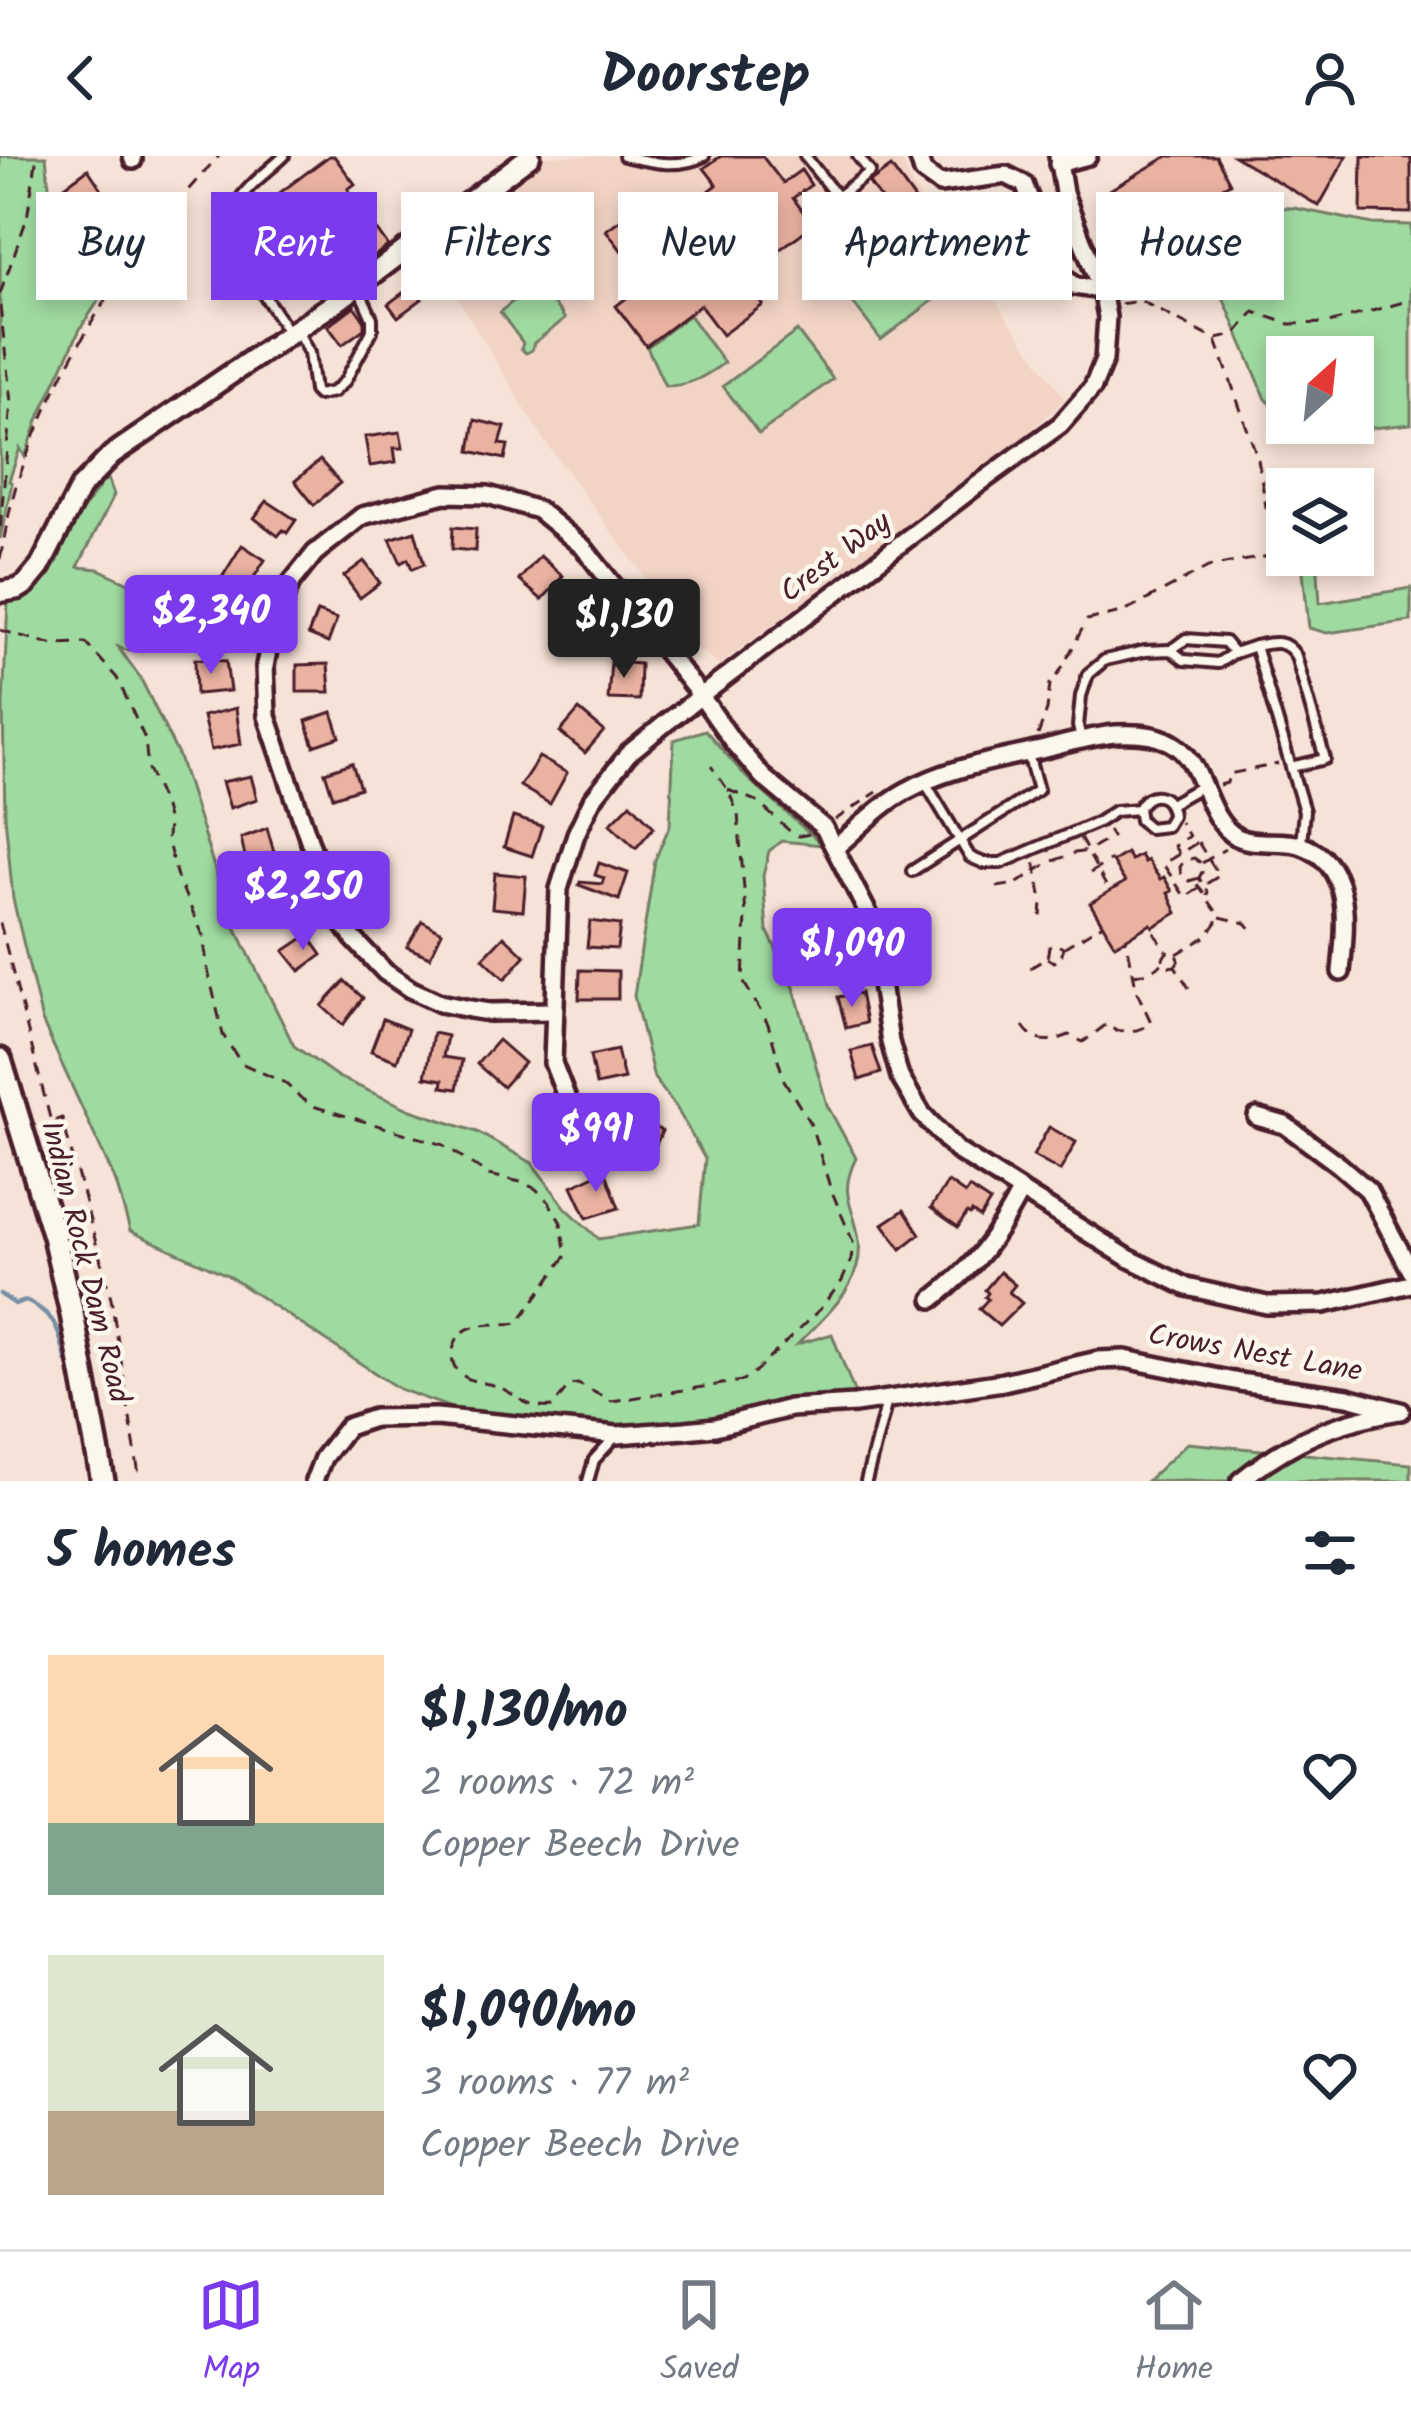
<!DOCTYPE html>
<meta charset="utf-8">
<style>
:root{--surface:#fff;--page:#f2f2f3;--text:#1f2937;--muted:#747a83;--line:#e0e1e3;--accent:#7c3aed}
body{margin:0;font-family:Kalam,sans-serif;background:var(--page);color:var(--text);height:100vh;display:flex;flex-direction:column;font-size:45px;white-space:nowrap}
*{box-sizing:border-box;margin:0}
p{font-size:39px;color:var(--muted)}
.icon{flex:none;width:66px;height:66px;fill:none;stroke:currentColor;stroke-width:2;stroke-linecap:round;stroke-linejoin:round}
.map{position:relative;height:1325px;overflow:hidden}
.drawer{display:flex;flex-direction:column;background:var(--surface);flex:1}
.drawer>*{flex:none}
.hud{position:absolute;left:36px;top:36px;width:1341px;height:108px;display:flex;gap:24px}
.needle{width:78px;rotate:27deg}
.tools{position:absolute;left:1266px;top:180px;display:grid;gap:24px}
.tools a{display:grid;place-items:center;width:108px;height:108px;border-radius:0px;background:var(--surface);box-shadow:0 6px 18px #0003;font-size:60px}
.price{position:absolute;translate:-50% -102px;padding:0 27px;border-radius:12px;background:var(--accent);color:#fff;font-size:39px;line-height:78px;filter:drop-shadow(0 3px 6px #0008)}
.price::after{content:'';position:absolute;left:50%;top:72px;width:36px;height:27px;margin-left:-18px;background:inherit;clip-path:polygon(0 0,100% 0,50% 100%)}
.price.active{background:#222;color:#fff}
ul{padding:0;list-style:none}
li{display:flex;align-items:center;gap:36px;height:300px;padding:0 48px}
li span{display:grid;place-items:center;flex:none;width:336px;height:240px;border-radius:0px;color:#555}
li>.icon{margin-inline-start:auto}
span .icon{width:144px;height:144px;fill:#fffc;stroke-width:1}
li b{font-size:51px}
h2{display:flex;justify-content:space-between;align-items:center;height:144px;padding:0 48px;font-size:51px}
.tag{padding:0 42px;border-radius:0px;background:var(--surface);box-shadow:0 6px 18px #0003;font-size:42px;line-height:108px}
.tag.active{background:var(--accent);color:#fff}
header{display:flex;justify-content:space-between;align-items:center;height:156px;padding:0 48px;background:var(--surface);font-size:54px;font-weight:700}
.dock{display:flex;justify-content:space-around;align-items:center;height:168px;border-top:3px solid var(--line);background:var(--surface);font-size:33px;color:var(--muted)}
.dock a{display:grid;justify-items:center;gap:6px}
.dock .active{color:var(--accent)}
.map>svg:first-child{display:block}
</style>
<header><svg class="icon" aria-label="back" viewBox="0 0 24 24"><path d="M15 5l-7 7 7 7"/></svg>Doorstep<svg class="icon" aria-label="person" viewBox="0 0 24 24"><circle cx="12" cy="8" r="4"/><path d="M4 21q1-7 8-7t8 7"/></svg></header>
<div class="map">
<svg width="1411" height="1325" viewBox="0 0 1411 1325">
<rect width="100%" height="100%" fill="#f6e2d6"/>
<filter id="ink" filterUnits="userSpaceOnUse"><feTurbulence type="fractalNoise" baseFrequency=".00833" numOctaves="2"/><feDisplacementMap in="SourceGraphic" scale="24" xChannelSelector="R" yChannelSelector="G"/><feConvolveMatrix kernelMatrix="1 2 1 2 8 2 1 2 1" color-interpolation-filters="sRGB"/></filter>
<g filter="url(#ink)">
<path fill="#f2d4c6" d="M544,0H901L911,28L1065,243L1033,273L719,509L699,494L544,284L427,92Z"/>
<g fill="#9fdba1" stroke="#747d66" stroke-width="3">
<path d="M0,0H46L53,68L82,98L116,79L142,54L146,72L80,173L40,259L25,301L20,292L9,325L12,327L0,383Z"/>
<path d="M1238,50L1294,52L1373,68L1411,69V268L1344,275L1300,267H1353V201H1287V265L1266,243L1189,61Z"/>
<path d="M923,93L952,130L881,184L853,147Z"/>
<path d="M530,138C548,139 555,148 565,163L534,187L532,194L526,197L521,193L523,187L500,156L519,140Z"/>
<path d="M689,159L724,207C704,221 690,230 665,230L647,191Z"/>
<path d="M797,175L833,223L759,278L723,230Z"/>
<path d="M107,320L114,339L78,411L98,413L131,428C144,459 145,467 128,495L118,491L140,521L179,601L229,758L294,890L338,921L411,954L477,976L532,1007L565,1051L599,1083L699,1068L705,1003L676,951L654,922L634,840L655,704L670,669L674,584L705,574L747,622L823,689L781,685L769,695L763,720L767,774L793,828L827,949L856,1002C837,1041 855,1049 859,1085C864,1129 825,1160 798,1188L832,1178L857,1243L698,1271H547L476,1267L449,1251L399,1233L227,1119L130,1075L116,1026L42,865L13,743L5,660L3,549L8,446L10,441L32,438L58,405L71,370Z"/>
<path d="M1317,400L1320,447L1411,432V465L1327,477L1309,472L1302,406Z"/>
<path d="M1187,1287L1411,1308V1325H1147Z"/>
</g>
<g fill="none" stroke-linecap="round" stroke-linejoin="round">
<path stroke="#768fa5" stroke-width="4.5" d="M0,1138L15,1148L27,1145C58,1161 58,1174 67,1206"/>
</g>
<g fill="#eab2a1" stroke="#4a1f2b" stroke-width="3">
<path d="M329,0H334L355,28L348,33L388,90L361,110L321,53L269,92L246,62Z"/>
<path d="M721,0H762L783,27L801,14L811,29L793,42L813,69L763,106L753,92L732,108L763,149L722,179L700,149L646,190L616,150L646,127L606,74L646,45L664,69L717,29L704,12Z"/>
<path d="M1168,0H1216L1230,27L1128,84L1101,39Z"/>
<path d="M1234,0H1347L1319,50Z"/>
<path d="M1362,0L1411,2V57L1361,56Z"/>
<path d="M891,11L920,51L898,67L869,27Z"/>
<path d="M88,13L117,57L80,79L54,38Z"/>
<path d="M412,130L422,143L398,161L388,148Z"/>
<path d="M354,150L364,164V173L342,189L328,170Z"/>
<path d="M475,264L505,271L500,288L508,289L505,303L470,295Z"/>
<path d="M400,276L403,292H394L396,306L370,310L365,281Z"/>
<path d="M320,304L340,327L314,349L295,325Z"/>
<path d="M267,345L296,364L287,377L283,374L278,380L254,362Z"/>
<path d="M453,371L476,373L475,395L452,393Z"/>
<path d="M415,375L424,408L412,413L408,403L401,407L390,383Z"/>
<path d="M242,389L265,404L244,437L221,423Z"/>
<path d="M540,400L563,420L542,444L519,424Z"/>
<path d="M364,405L380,427L360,442L344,420Z"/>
<path d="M209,445L243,454L238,472L232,470L229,482L201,475Z"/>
<path d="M587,449L606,475L583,491L564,465Z"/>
<path d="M317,456L337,463L328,487L308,479Z"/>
<path d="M195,503L226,505L230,535L196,538Z"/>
<path d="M611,506L640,508L639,544L608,543Z"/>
<path d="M328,508L330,536H297V509Z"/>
<path d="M236,552L241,588L211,594L203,560Z"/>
<path d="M579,554L604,575L585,597L560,576Z"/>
<path d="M332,556L340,581L314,590L306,565Z"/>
<path d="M539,601L567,617L550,648L520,630Z"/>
<path d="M352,607L360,632L333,641L325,616Z"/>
<path d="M251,620L257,643L230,652L222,626Z"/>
<path d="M631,647L654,671L636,692L610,668Z"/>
<path d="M513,661L542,670L532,700L504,691Z"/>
<path d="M267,672L274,696L246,705L241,682Z"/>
<path d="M1126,697L1131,704L1140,699L1144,706L1147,704L1160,723L1164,721L1172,735L1168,737L1177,757L1153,771L1151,768L1115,789L1090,747L1125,726L1112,706Z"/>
<path d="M599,707L628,717L619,744L579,729L580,726L602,728L604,722L595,719Z"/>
<path d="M495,717L526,720L523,755L492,752Z"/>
<path d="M274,724L282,742L290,738L295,750L265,762L253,732Z"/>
<path d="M422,765L442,776L430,801L407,791Z"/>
<path d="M590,765L620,769L617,793L587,791Z"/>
<path d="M308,779L322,799L300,815L284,795Z"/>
<path d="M504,780L525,800L505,823L483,802Z"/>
<path d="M847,787L854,813L831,816L825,791Z"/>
<path d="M580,814L618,815V843H579Z"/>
<path d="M345,825L363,842L343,869L322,850Z"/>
<path d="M860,837L866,867L846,872L838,841Z"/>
<path d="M383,863L408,873L397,905L371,895Z"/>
<path d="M433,877L447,880L443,901L462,904L457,933L442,931L443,924L425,921Z"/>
<path d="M498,884L524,907L503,931L477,908Z"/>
<path d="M872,890L881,917L859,924L851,895Z"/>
<path d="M617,894L624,923L596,929L590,900Z"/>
<path d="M635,961L662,975L649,1004L621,990Z"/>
<path d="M1049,971L1076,986L1060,1015L1033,1000Z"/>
<path d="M605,1014L619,1052L587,1062L572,1030Z"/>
<path d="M948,1026L965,1038L969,1032L990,1046L980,1062L972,1056L970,1059L967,1057L958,1071L931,1052Z"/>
<path d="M904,1054L920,1078L901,1093L883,1068Z"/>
<path d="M1000,1116L1015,1129L1009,1136L1022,1147L999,1170L979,1153L988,1143L985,1141L988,1137L985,1134Z"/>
</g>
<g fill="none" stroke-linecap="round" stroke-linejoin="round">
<g stroke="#4a1f2b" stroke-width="16">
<g id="service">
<path d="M284,0C270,14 246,30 237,48C219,83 270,146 288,176"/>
<path d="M624,0C651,6 678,13 704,0"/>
<path d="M805,0L837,41L870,16L858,0"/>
<path d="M837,41L861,72"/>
<path d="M296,173L309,197L314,235L318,239L333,236L345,225L372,175V162L358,131"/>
<path d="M1255,490C1274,486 1285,483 1296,500L1325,603L1291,611"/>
<path d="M1171,494L1186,483L1225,486L1234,497L1255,490L1304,655L1301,687"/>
<path d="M1081,583L1078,570L1081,540L1088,518L1105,504L1145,495L1171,494L1184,504L1218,507L1234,497"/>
<path d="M925,626L970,701L984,707H1001L1098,666L1115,655L1138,653C1148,632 1171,637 1172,660L1166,670L1149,672L1140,664L1138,653"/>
<path d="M1170,648L1200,631"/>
<path d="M912,715L1038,634L1028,598"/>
<path d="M588,1325L594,1304L616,1280"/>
<path d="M866,1325L887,1245"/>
</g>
</g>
<g stroke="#4a1f2b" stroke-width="24">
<g id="minor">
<path d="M132,0L133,4"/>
<path d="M918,0L923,16L940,28L1006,19L1024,28L1056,112L1074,130L1101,134"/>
<path d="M1058,8L1088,0"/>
<path d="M835,692C857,674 880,649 906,635C949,611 998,604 1045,593C1068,587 1092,580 1116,578C1133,577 1155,578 1170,586C1207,605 1202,661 1237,681C1256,690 1281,683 1300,689C1355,707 1345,772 1341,816"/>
<path d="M553,855L489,856L470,853L440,847L410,833L385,816L353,782L338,761L325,731L267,560L265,510L273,468L291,427L315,397L362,360L445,338L488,339L538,354L583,391L701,540L733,586L763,621L824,672L871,763L890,886L900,921L922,958L956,994L1128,1102L1187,1131L1267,1149L1324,1148L1411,1128"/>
<path d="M1257,961L1285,969L1339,1009L1368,1034L1411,1115"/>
<path d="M583,984L553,907L559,733L576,678L592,644L628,598L667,566L980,327L1060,269L1093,231L1104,204L1107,161L1103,139L1064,37L1058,0"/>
<path d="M933,1143C975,1110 995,1084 1020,1036"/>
<path d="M314,1325L323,1302L347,1271L374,1262L436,1261L617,1279L685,1274L715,1271L790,1252L855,1248L1003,1226L1098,1204L1125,1203L1239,1226L1348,1241L1401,1255"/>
<path d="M1240,1325C1291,1284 1335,1266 1399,1255"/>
</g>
</g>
<g stroke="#4a1f2b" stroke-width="27">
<path id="tertiary" d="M0,436L18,433L26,428L40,411L80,332L112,299L339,144L530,0"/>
</g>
<g stroke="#4a1f2b" stroke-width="30">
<path id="secondary" d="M0,904L54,1080L72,1158L103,1325"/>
</g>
<g stroke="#4a1f2b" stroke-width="3" stroke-dasharray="12 9" stroke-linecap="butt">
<path d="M0,138L27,62L37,0"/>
<path d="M0,150L11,246L0,374"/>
<path d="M1217,183L1235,179L1254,156L1290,168L1329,167L1411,144"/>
<path d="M0,403C5,379 9,354 16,330C59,204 128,96 219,0"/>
<path d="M0,474L50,488L86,487L117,522L145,583L148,613L163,648L168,666L167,683L177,721L203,779L208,814L223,879L241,907L285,927L302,943L316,951L444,989L488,1019L521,1026L536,1033L549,1046L561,1067L566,1100L518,1167C494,1170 459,1162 453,1194C451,1204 453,1212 462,1219C472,1227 487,1226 499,1231C522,1241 524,1253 552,1251L570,1229L578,1228L612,1245L742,1225L756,1215L820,1153L842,1125L851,1104L853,1086L830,1031L811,969L784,924L768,868L743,825L746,759L738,658L728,634L711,610"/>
<path d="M1038,579L1047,554L1050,528C1062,517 1077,481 1087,464L1126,455L1208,411L1275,399L1284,378L1266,351L1258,303L1216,184L1141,145L1119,148"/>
<path d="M1219,629L1227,627L1229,618L1278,608"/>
<path d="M728,634L756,645L793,678L799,680L811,678"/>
<path d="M835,664L877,636"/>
<path d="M1080,682L1109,735"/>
<path d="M1198,686L1219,720L1185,741L1163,708Z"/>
<path d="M1179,698L1174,690L1189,680L1180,666"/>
<path d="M1035,707L1042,744L1041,763"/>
<path d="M1202,707L1225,693"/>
<path d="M1090,717L1111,704"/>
<path d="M1199,722L1189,725L1181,719L1180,711L1184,705L1194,702L1201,707L1202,716L1199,722L1208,736L1207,740"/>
<path d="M997,731L1016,728L1050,706L1075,697L1088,695L1112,681L1108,674"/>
<path d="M1220,761L1246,767L1254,776"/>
<path d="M0,767L51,966L62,962L111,1142L140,1325"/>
<path d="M1154,776L1166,795"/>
<path d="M1063,792L1103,768"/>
<path d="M1177,798L1207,780L1217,766L1216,755L1195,725"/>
<path d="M1175,810L1179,804L1177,798L1167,796L1163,802L1168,811L1175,810L1189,832"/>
<path d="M1030,812L1047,802L1049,791L1056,788L1063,792L1061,803L1054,806L1047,802"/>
<path d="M1134,819L1149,816L1162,808"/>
<path d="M1023,870C1035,888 1050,887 1069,879L1083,886L1107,868L1116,875L1137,874L1148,870L1150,864L1137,836L1126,782"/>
</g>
<use href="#service" stroke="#fbf7ec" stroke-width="8"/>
<use href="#minor" stroke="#fbf7ec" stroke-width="15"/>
<use href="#tertiary" stroke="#fbf7ec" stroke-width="18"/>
<use href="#secondary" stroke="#fbf7ec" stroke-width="21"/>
</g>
</g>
<g text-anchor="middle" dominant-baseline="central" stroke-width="9" stroke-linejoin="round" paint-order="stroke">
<g font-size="30" fill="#4a1f2b" stroke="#fbf7ec">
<text transform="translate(836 402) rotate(-37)">Crest Way</text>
<text transform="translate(84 1106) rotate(76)">Indian Rock Dam Road</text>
<text transform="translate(1255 1198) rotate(10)">Crows Nest Lane</text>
</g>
</g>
</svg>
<div class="tools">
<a><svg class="needle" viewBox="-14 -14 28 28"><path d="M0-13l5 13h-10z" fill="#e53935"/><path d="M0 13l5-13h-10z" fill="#747a83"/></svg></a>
<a><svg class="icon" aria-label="layers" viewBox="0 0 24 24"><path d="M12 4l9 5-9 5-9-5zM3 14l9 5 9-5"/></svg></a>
</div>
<b class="price" style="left:211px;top:521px">$2,340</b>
<b class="price active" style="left:624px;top:525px">$1,130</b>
<b class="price" style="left:303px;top:797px">$2,250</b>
<b class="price" style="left:852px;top:854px">$1,090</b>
<b class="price" style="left:596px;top:1039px">$991</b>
<div class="hud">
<a class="tag">Buy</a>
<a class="tag active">Rent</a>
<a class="tag">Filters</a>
<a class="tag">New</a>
<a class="tag">Apartment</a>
<a class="tag">House</a>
</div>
</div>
<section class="drawer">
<h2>5 homes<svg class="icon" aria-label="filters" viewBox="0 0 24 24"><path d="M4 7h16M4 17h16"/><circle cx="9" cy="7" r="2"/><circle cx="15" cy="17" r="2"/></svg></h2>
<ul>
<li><span style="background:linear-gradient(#ffd9b3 70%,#7fa58c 0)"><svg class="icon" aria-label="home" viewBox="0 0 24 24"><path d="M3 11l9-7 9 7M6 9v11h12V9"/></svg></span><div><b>$1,130/mo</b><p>2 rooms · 72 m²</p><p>Copper Beech Drive</p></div><svg class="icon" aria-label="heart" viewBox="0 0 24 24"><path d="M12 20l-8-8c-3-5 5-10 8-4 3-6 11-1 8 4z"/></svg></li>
<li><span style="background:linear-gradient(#dfe7d0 65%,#b9a48a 0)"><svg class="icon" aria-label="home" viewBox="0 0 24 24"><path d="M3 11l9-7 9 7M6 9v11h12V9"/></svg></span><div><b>$1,090/mo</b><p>3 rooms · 77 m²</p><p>Copper Beech Drive</p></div><svg class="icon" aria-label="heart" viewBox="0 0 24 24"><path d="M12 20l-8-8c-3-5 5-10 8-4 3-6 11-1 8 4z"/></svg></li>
</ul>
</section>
<nav class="dock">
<a class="active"><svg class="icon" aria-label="map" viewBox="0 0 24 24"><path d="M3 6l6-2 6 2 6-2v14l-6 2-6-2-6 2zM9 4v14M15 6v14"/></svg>Map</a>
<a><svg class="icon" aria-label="saved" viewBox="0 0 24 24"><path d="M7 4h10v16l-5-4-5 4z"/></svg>Saved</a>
<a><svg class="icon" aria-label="home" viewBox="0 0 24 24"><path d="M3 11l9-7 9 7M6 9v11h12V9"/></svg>Home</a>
</nav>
